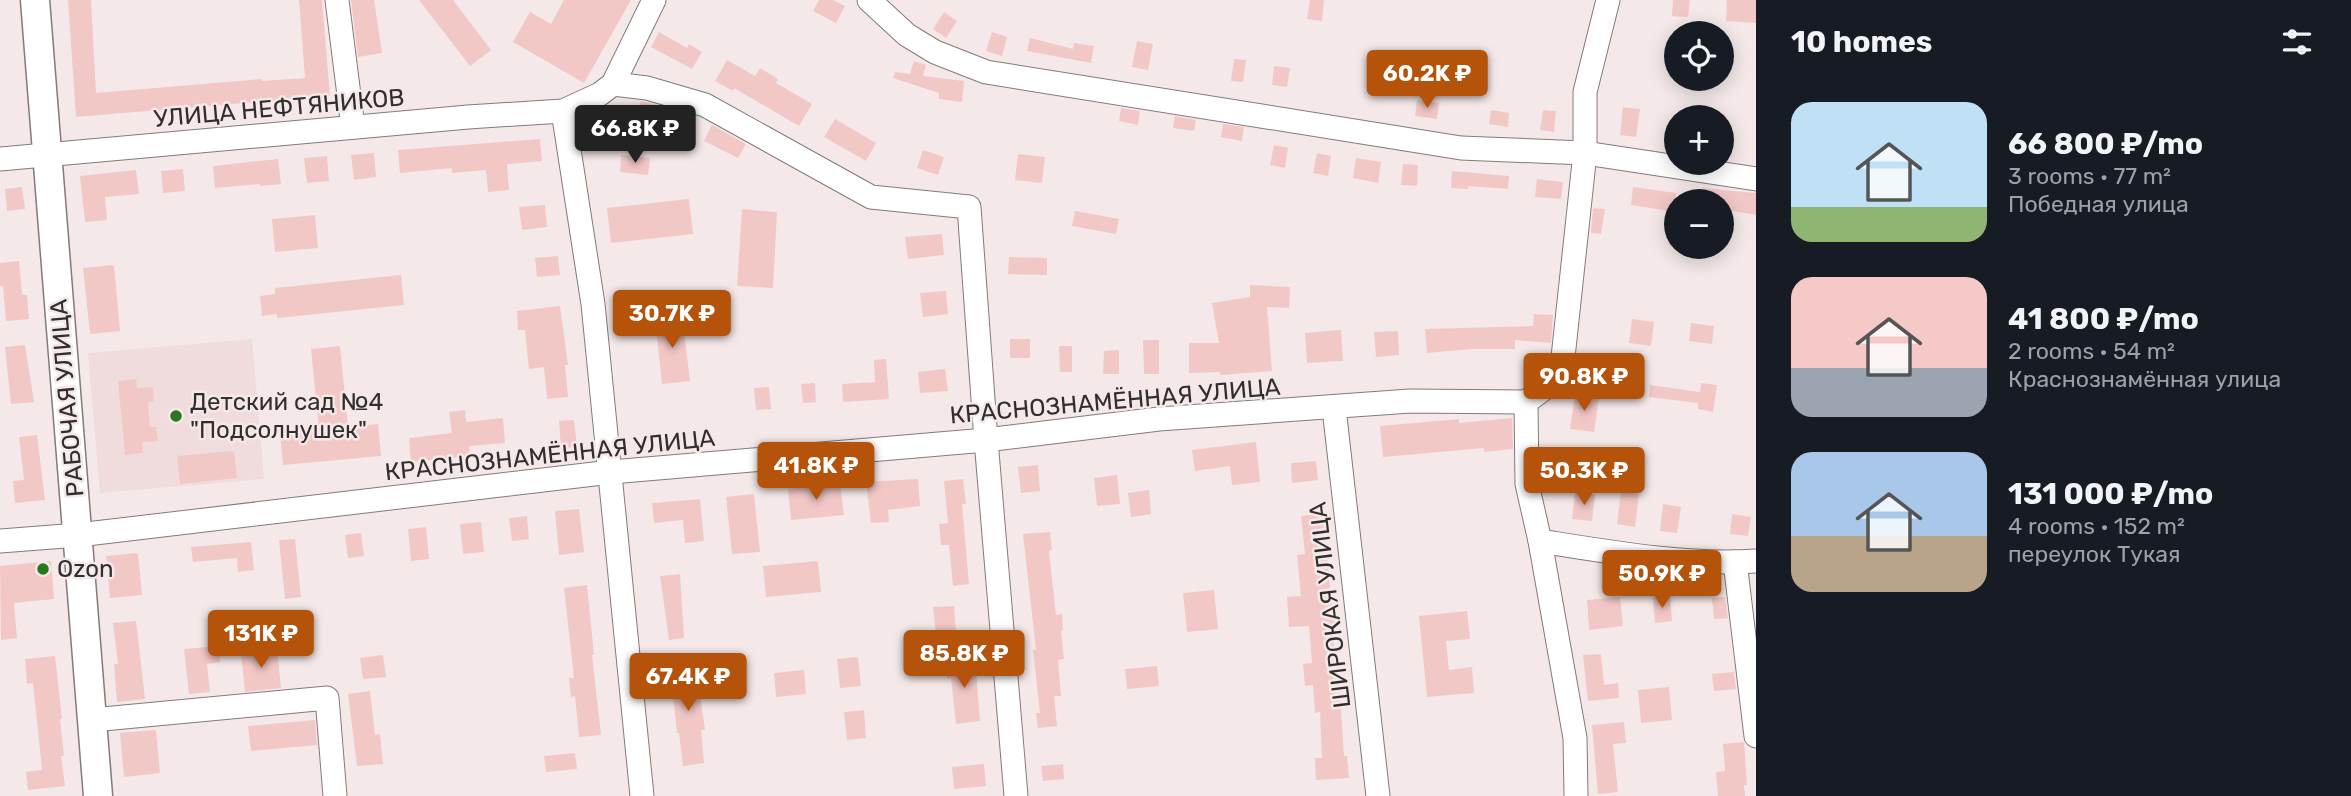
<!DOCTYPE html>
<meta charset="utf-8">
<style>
:root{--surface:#171b24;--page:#20242c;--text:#f1f3f6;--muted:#9ea1a6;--accent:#b45309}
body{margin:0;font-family:Rubik,sans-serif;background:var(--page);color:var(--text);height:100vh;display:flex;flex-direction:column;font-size:26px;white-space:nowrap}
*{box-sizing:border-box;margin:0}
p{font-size:23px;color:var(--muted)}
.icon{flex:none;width:38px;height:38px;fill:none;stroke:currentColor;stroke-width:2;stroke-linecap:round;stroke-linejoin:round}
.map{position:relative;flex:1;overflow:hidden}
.side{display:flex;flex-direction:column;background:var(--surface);width:595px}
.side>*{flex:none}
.buttons{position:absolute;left:1664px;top:21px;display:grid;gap:14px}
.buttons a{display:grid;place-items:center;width:70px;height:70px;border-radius:50%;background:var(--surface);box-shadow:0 4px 18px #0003;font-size:35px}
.price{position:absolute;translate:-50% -60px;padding:0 16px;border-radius:7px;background:var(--accent);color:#fff;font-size:23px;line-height:46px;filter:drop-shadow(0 2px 4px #0008)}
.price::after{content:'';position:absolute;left:50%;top:42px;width:21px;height:16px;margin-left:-10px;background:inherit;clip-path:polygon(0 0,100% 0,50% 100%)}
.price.selected{background:#222;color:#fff}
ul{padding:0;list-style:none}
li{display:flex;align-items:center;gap:21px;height:175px;padding:0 35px}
li span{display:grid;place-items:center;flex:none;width:196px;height:140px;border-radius:21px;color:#555}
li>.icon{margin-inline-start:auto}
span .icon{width:84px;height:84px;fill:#fffc;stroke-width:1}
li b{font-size:30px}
h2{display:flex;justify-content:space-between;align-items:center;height:84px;padding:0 35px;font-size:30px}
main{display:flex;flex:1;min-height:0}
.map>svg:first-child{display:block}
</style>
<main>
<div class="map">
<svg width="1756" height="796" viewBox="0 0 1756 796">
<rect width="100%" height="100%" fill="#f4e9e8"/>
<path fill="#f0dcdc" d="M252,339L264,479L100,493L88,353Z"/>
<g fill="#f2c8c7">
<path d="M68,0H91L96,93L261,79L262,81L305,78L299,0H322L330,96L76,117Z"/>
<path d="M351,0H374L382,53L358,57Z"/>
<path d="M419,0H453L491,50L470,66Z"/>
<path d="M564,0H631L584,83L513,42L530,12L551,24Z"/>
<path d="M819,0H833L845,6L836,23L813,11Z"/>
<path d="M1310,0H1324L1322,21L1307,19Z"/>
<path d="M1673,0H1690L1688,17L1672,16Z"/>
<path d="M1727,0H1756V23L1726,21Z"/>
<path d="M944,12L957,21L946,38L933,29Z"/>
<path d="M659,32L687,48L689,44L702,52L692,69L651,47Z"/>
<path d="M992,32L1007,37L1002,56L986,51Z"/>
<path d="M1030,38L1073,49L1074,43L1094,46L1091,63L1027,51Z"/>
<path d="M1137,41L1153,44L1148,70L1132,67Z"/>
<path d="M1234,59L1246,60L1243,82L1231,81Z"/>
<path d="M727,60L755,76L760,68L778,79L776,83L812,104L799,126L734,88L733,91L715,81Z"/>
<path d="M914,61L926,65L923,76L964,81L962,102L939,99V93L893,78L895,72L910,74Z"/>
<path d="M1274,66L1290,68L1287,87L1272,85Z"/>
<path d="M1417,100L1439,103L1437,119L1415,116Z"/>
<path d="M640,101L656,105L655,122L638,120Z"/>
<path d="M1623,107L1640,109L1636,137L1620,135Z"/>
<path d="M1121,108L1140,111L1138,125L1119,121Z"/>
<path d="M1491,110L1509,113L1508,127L1489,124Z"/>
<path d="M1543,110L1556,111L1554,132L1540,130Z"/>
<path d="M1175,116L1196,120L1194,131L1173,128Z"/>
<path d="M835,119L876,143L866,161L824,137Z"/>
<path d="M1223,124L1244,127L1242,141L1221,137Z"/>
<path d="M712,125L746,144L738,158L704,141Z"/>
<path d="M540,139L542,161L507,164L509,190L488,192L486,170L452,173V168L400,173L398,150Z"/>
<path d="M1274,145L1288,148L1285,168L1270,165Z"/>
<path d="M923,150L944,157L938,175L917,168Z"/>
<path d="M374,153L376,177L354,180L351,155Z"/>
<path d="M1317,153L1331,156L1328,176L1313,173Z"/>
<path d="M1018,154L1045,157L1042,183L1015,180Z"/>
<path d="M621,155L650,158L648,175L620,172Z"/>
<path d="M327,156L329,181L307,183L304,158Z"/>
<path d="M1356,158L1381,162L1378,183L1353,178Z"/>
<path d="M278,159L281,184L260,186V184L215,188L213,166Z"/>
<path d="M1403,164L1418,165L1417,186L1401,185Z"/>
<path d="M183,169L185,191L163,193L161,171Z"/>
<path d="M136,170L139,194L105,197L107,220L85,222L80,176Z"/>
<path d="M1452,171L1509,176L1508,189L1468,186V189L1451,188Z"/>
<path d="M1537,179L1563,182L1561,199L1535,197Z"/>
<path d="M22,187L25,209L7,211L5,189Z"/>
<path d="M1633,187L1676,193V212L1631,205Z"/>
<path d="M1702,188L1756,193V215L1722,209V201H1700Z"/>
<path d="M689,199L693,234L611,243L607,208Z"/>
<path d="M545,205L547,227L522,230L519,207Z"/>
<path d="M1593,208L1605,209L1601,234L1591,233Z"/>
<path d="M742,209L777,212L773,288L737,286Z"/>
<path d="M1075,211L1119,219L1116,234L1072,226Z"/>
<path d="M315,215L318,248L275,252L272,219Z"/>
<path d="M942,234L944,255L908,259L905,237Z"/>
<path d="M558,256L560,275L537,277L535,258Z"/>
<path d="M1009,257L1047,258V275L1008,274Z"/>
<path d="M19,261L22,295H27L29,319L6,321L3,286H0V263Z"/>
<path d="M114,265L120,331L90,334L83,268Z"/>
<path d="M401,275L404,305L277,318V314L262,316L260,296L275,294V288Z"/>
<path d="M1250,285L1290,287L1289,308L1267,307L1272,371L1220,375V372L1189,373V343H1219L1212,303L1250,297Z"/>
<path d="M946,291L948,314L923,317L920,293Z"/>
<path d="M560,306L568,365H565L568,397L547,399L544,367L529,369L525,330H518L517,311Z"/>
<path d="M1534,314L1553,315L1551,343L1515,340V349H1472L1427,353L1425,329L1533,326Z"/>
<path d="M682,315L690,381L662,384L655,319Z"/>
<path d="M1632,319L1654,322L1651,346L1629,343Z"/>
<path d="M1691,323L1714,326L1712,344L1689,341Z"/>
<path d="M1341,330L1343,361L1307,363L1305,333Z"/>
<path d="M1398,331L1399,355L1376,357L1374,332Z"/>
<rect x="1010" y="339" width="20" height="19"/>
<path d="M1143,340H1159V374H1144Z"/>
<path d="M25,345L34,402L11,404L5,347Z"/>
<path d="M340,346L348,427L378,424L381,456L283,465L280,434L319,430L311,349Z"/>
<path d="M1059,346H1072V372H1060Z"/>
<path d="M1119,350V374H1103L1104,351Z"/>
<path d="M886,359L889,399L843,402L842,384L875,382L874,360Z"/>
<path d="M945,369L948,391L920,393L918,372Z"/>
<path d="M136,379L137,388L153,387L154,401L148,402L150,427H156L158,441L142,442L143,453L125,455L118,381Z"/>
<path d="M815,383L816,402L803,403L801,384Z"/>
<path d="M1701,383L1717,385L1713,412L1698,409V403L1649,397L1650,385L1700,392Z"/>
<path d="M769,387L771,409L756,410L754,388Z"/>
<path d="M1575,394L1599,398L1594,432L1570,429Z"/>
<path d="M465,410L466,422L503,418L505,443L469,446L470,456L411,462L409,438L452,433L449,412Z"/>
<path d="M1512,418L1513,449L1484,452V448L1383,457L1380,426L1459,419V423Z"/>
<path d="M574,420L577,447L561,448L559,421Z"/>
<path d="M37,435L45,500L15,503L13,481L24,480L19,437Z"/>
<path d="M1256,442L1260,482L1232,485L1230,466L1195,471L1192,450Z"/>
<path d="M234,451L237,478L180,484L177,456Z"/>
<path d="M1316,461L1318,480L1292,483L1291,463Z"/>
<path d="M1038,465L1040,491L1021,493L1018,467Z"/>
<path d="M1117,475L1120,504L1097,506L1094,478Z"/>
<path d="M918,479L920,506L888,510L889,522L871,523L866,482Z"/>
<path d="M963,479L966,504H962L969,584L953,586L949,545H941L939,524L948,523L944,481Z"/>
<path d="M840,484L844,515L791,520L788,489Z"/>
<path d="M1149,490L1151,514L1131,517L1128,493Z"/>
<path d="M1621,491L1639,494L1635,527L1617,524Z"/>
<path d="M1575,493L1595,495L1592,521L1572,519Z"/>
<path d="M754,494L760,552L732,554L726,497Z"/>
<path d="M700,499L704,541L685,543L683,520L654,523L652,503Z"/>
<path d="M1663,504L1681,507L1677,533L1660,531Z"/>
<path d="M579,509L584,552L559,555L555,511Z"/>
<path d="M1322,514L1334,623H1332L1335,658H1333L1336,696H1340L1344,756H1347L1349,778L1316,780L1315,758H1322L1320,712L1315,713L1313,685L1305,686L1303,664L1312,663L1309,626L1289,627L1287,597L1301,596L1297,555L1305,554L1301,516Z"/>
<path d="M1732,514L1751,517L1748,536L1730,534Z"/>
<path d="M527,516L529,539L512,541L509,518Z"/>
<path d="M481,522L484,552L463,554L460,524Z"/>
<path d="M426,527L429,559L411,561L408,529Z"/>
<path d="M1050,532L1052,550L1049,551L1056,615L1062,614L1063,630L1061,631L1064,659L1058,660L1061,696H1054L1057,726L1038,728L1036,713H1040L1033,650H1036L1023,534Z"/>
<path d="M361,533L364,556L348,558L345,535Z"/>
<path d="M295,539L301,597L285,599L279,540Z"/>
<path d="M251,542L254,570L238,572L237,558L193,562L191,547Z"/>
<path d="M138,553L142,595L110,598L106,556Z"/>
<path d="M51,561L54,599L14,603L17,638L1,640L0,566Z"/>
<path d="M818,561L821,592L766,597L763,566Z"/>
<path d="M680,574L684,638L669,640L660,576Z"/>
<path d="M587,585L594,655H592L601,735L579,737L575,696L571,697L569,678H574L564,588Z"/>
<path d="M1214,590L1218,629L1187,632L1183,593Z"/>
<path d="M1670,596L1672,621L1655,623L1653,598Z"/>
<path d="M1620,597L1623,626L1589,630L1587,600Z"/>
<path d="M1725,597L1728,618L1714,619L1712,598Z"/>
<path d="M954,606L956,632L936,634L933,607Z"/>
<path d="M1467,611L1470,639L1446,641L1449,670L1472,667L1474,693L1427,697L1419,616Z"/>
<path d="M136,621L145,699L117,702L114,664H118L113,623Z"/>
<path d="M219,646L220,662L207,664L210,692L189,694L184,649Z"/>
<path d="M277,647L281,688L245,692L241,651Z"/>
<path d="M1601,654L1604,685L1618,683L1619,698L1588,701L1583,655Z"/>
<path d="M383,655L386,677L363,679L360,658Z"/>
<path d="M55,656L62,719H60L64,756H61L65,786L28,790L26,772L42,770L33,683L27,684L25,659Z"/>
<path d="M858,657L861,686L840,688L837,659Z"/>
<path d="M975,659L980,721L956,724L951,678L947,679L945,662Z"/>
<path d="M696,665L705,730H701L704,763L683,766L679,733H677L670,668Z"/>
<path d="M1157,666L1159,686L1127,689L1125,669Z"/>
<path d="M804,670L806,694L776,697L774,673Z"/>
<path d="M1734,672L1736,689L1714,691L1712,674Z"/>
<path d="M1669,687L1672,720L1641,723L1638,690Z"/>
<path d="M370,691L375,735L380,734L383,764L357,766L348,694Z"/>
<path d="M864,710L866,738L847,740L844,712Z"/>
<path d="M315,720L317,745L251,751L248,726Z"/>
<path d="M1624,722L1626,743L1613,744L1618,792L1598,794L1592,725Z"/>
<path d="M156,730L160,773L124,777L120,733Z"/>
<path d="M1744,742L1747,785H1744L1745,796H1718L1716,772L1725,771L1723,744Z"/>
<path d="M575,753L577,769L546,772L544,756Z"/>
<path d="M984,764L986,786L954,789L952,767Z"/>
<path d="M1063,764L1064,779L1043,781L1041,766Z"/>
</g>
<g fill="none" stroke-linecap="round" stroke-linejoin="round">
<g stroke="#837a79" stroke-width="25">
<g id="minor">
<path d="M337,0L353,127"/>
<path d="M869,0L907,35L935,52L986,72L1461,148L1585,153L1756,179"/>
<path d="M613,84L647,88L705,105L871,197L969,207L986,440L1016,796"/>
<path d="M563,111L593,304L642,796"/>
<path d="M0,159L468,117L563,111L600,94L613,84L654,0"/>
<path d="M1526,402L1561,376L1585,153V92L1608,0"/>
<path d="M1526,402L1527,484L1540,541L1575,738L1576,796"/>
<path d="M1334,408L1378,796"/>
<path d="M0,541L78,535L611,472L986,440L1159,419L1410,401L1526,402"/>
<path d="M1540,541C1609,552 1687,566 1756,561"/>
<path d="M1735,562L1756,736"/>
<path d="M92,720L327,698L335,796"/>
</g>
</g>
<g stroke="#837a79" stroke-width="31">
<path id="major" d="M35,0L98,796"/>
</g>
<use href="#minor" stroke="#fff" stroke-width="23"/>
<use href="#major" stroke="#fff" stroke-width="28"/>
</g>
<g fill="#2b771d" stroke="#f4e9e8" stroke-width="2.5">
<circle cx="176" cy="416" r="7"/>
<circle cx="43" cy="569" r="7"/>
</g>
<g text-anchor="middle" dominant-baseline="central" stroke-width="5" stroke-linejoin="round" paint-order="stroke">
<g font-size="24" fill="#322e2e" stroke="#f4e9e8">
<text transform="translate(279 108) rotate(-5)">УЛИЦА НЕФТЯНИКОВ</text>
<text transform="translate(67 398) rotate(-95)">РАБОЧАЯ УЛИЦА</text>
<text transform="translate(1115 401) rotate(-5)">КРАСНОЗНАМЁННАЯ УЛИЦА</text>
<text transform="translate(550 455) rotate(-6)">КРАСНОЗНАМЁННАЯ УЛИЦА</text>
<text transform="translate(1330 605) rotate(-97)">ШИРОКАЯ УЛИЦА</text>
</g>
<g font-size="24" fill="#322e2e" stroke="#f4e9e8" text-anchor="start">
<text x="190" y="402">Детский сад №4<tspan x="190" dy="28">"Подсолнушек"</tspan></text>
<text x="57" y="569">Ozon</text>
</g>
</g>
</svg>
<div class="buttons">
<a><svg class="icon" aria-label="locate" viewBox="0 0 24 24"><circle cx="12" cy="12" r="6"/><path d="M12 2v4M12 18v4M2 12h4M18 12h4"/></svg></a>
<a>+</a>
<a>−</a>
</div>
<b class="price" style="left:1427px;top:110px">60.2K ₽</b>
<b class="price selected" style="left:635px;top:165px">66.8K ₽</b>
<b class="price" style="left:672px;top:350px">30.7K ₽</b>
<b class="price" style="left:1584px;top:413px">90.8K ₽</b>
<b class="price" style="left:816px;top:502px">41.8K ₽</b>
<b class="price" style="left:1584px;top:507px">50.3K ₽</b>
<b class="price" style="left:1662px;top:610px">50.9K ₽</b>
<b class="price" style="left:261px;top:670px">131K ₽</b>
<b class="price" style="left:964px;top:690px">85.8K ₽</b>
<b class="price" style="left:688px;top:713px">67.4K ₽</b>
</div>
<section class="side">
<h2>10 homes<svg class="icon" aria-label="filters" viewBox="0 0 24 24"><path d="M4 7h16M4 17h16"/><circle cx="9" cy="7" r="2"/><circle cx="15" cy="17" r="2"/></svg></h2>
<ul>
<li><span style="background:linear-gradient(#bfe0f5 75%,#8fb573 0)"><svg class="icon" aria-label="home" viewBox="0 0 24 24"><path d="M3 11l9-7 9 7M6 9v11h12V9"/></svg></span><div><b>66 800 ₽/mo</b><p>3 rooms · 77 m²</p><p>Победная улица</p></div></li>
<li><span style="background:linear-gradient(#f6c9c9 65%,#9aa5b1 0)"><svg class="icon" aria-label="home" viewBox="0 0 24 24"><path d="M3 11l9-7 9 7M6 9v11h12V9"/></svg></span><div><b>41 800 ₽/mo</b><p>2 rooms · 54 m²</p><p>Краснознамённая улица</p></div></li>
<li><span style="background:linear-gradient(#a9c7e8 60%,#b9a48a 0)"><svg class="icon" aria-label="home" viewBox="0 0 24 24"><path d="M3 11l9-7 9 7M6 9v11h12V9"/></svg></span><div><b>131 000 ₽/mo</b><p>4 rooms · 152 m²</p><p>переулок Тукая</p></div></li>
</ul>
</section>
</main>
